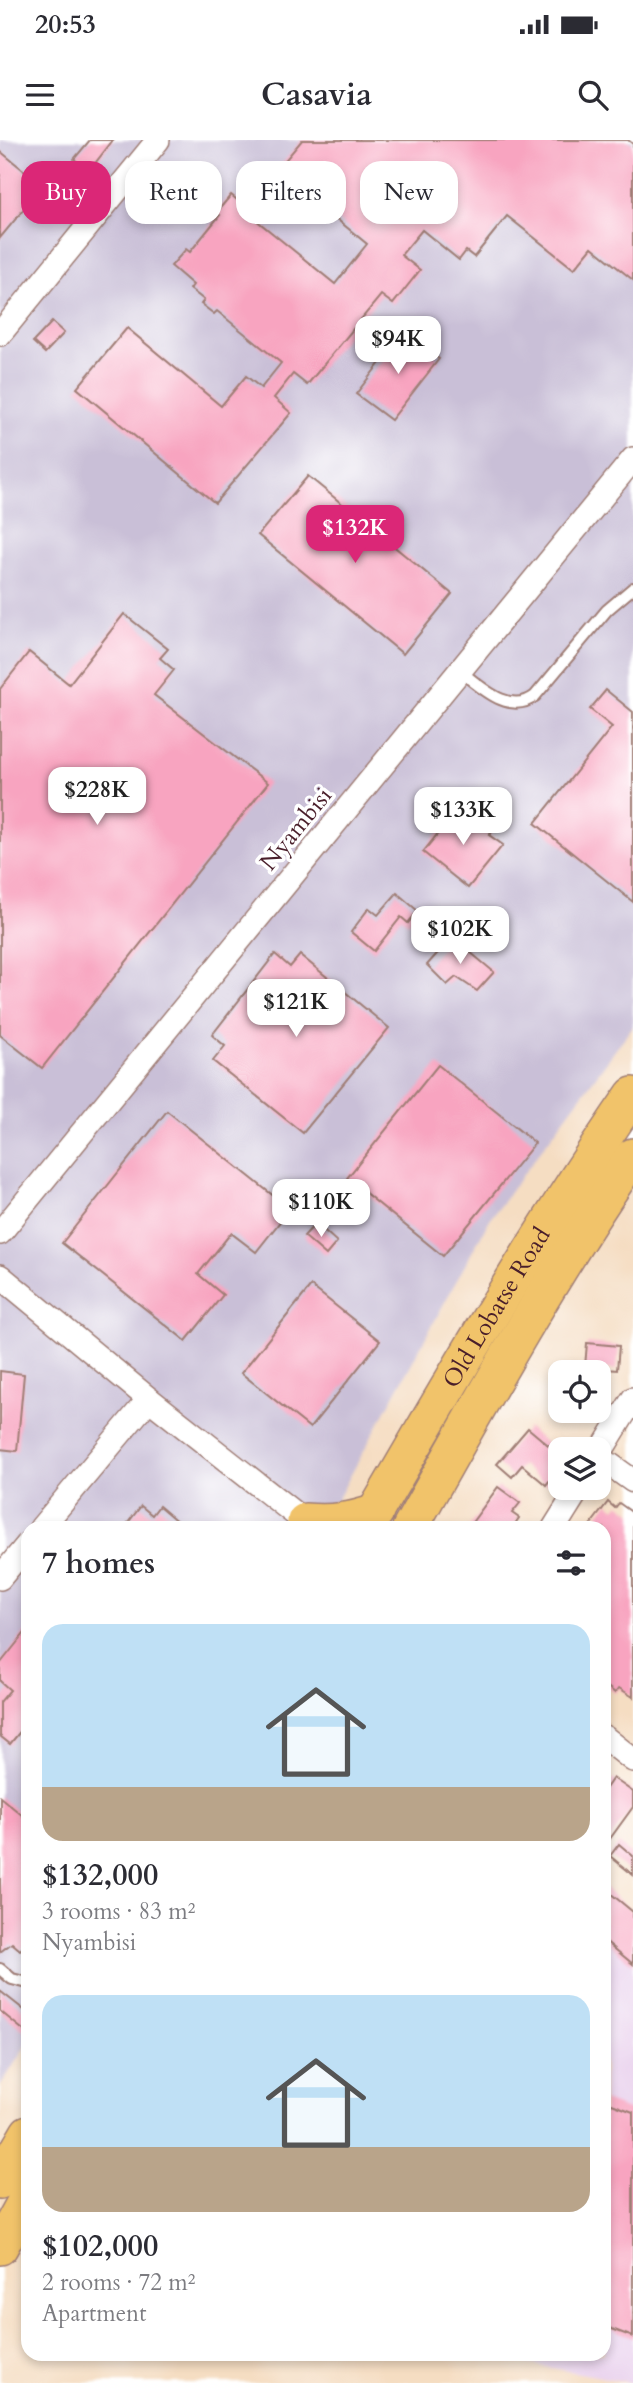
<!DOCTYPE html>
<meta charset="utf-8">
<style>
:root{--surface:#fff;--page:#f2f2f3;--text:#2b2b33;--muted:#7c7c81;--accent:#db2777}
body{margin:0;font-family:Cardo,serif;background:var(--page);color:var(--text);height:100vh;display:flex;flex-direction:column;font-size:26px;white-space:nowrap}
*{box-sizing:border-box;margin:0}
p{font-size:23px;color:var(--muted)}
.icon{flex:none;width:38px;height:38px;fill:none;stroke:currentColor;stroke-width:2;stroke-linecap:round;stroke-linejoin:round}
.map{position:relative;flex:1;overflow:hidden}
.drawer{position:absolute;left:21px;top:1381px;width:590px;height:840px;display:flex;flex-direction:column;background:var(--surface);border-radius:21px;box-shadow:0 4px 10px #0003}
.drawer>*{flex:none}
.top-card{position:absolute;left:21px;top:21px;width:592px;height:63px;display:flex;gap:14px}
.buttons{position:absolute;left:548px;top:1220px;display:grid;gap:14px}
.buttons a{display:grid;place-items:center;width:63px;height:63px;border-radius:14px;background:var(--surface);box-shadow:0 4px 10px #0003;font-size:35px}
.price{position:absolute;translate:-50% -60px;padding:0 16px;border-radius:14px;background:#fff;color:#222;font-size:23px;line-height:46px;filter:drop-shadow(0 2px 4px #0008)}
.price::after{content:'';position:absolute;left:50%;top:42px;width:21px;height:16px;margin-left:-10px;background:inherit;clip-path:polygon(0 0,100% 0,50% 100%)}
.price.selected{background:var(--accent);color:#fff}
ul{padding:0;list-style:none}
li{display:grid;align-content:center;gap:14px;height:371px;padding:0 21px}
li span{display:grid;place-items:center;height:217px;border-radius:21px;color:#555}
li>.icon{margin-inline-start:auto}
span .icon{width:126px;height:126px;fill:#fffc;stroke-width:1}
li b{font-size:30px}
h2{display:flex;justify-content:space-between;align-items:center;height:84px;padding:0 21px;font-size:30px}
.pill{padding:0 24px;border-radius:21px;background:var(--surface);box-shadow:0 4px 10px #0003;font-size:24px;line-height:63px}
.pill.selected{background:var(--accent);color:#fff}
.status{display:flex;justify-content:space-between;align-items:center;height:49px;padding:0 35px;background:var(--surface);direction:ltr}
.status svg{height:19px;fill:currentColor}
header{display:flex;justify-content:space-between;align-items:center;height:91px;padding:0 21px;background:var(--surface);font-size:32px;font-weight:700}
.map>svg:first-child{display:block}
</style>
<div class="status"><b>20:53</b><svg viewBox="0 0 49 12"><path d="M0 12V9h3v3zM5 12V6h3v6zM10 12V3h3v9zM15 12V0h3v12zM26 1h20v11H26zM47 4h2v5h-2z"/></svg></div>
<header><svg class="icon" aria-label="menu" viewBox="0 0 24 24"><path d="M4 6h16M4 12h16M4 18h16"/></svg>Casavia<svg class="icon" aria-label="search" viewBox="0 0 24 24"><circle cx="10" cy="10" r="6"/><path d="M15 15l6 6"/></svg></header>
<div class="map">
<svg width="633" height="2243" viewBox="0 0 633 2243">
<rect width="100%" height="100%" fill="#fff"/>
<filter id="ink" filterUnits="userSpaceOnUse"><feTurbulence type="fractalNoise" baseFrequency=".0143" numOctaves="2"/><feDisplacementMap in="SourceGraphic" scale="14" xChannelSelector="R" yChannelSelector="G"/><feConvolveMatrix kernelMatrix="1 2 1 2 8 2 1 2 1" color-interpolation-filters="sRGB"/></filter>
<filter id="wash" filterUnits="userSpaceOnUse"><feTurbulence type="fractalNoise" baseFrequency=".00686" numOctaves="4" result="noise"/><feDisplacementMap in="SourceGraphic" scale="28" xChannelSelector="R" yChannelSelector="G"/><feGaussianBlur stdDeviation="1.57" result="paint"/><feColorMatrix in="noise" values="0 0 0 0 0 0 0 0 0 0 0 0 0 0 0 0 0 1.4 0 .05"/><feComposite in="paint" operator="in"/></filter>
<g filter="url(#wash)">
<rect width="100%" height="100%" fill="#f5ddc2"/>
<path fill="#e9d1ed" d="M604,1748L633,1772V2243L477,2214H604Z"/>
<path fill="#c9bfd7" d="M0,0H633V886L490,1079L322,1388H28V1902L0,1947Z"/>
<g id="blocks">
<g fill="#f8a4c0">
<path d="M90,0H113L89,31L74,19Z"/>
<path d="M302,0H628L633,4V140L592,107L574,129L507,76L474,117L466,111L459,120L422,90L401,115L420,130L393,164L381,155L307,245L293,234L274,258L291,273L215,363L77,248L127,188L221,266L246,236L261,248L281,223L217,171L214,174L201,164L204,160L190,149L193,145L171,126L186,109L190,112L220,75L216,73L231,55L252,72L250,75L335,144L367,104L277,30Z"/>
<path d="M0,11L43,46L0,98Z"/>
<path d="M52,182L64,193L45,213L33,202Z"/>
<path d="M404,192L439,219L391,280L356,254Z"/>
<path d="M308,336L452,454L403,514L258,395Z"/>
<path d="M124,474L168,509L160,518L174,530L154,555L268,643L42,928L0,895V549L29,512L69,544Z"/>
<path d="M606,550L633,572V762L535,683L612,587L590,569Z"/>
<path d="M460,666L492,692L489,695L503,705L468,748L423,712Z"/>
<path d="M397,753L418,771L408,783L401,777L374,811L351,792L369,768L378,775Z"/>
<path d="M452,797L494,832L477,851L456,837L447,845L427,825Z"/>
<path d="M275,814L290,827L300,815L389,888L303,993L213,921L225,906L212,895Z"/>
<path d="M438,925L535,1003L443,1116L347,1038Z"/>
<path d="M167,971L290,1069L256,1112L231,1093L198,1134L223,1155L186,1201L62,1103Z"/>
<path d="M316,1083L337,1102L326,1115L304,1096Z"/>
<path d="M311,1146L380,1201L310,1288L241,1233Z"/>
<path d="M587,1203L619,1206L617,1230L585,1227Z"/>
<path d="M0,1231L24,1234L17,1311L0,1309Z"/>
<path d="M528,1288L560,1315V1328L546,1345L522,1325L512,1337L497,1324Z"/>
<path d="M498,1347L520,1363L512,1373L519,1378L512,1388H468Z"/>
<path d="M608,1362L615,1368L619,1363L633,1373V1557L619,1548L615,1553L604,1544V1388H588Z"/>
<path d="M141,1366L152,1375L159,1366L185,1388H124Z"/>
<path d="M28,1489V1582L10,1604L0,1596V1562L10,1550L0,1541V1524Z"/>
<path d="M613,1638L633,1652V1667L604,1707V1651Z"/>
<path d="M0,1657L28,1680V1803L20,1810L12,1803L0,1812Z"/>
<path d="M619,1704L633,1716V1735L610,1716Z"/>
<path d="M604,1748L633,1772V1824L604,1800Z"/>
<path d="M0,1851L28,1873V1894L0,1871Z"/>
<path d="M604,1961L633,1972V2197L604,2186Z"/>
</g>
</g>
</g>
<g filter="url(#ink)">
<use href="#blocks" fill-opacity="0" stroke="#a07e76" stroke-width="2"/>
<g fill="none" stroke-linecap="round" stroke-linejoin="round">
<g stroke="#a07e76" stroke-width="14">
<g id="lane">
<path d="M460,531C480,546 509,576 535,556L607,470L633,448"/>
<path d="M0,1829L12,1839L28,1843"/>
</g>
</g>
<g stroke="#a07e76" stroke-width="26">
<g id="street">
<path d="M0,194L158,0"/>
<path d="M0,1093L633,319"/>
<path d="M0,1136L149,1259L313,1388"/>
<path d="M633,1259L598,1316L633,1341"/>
<path d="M41,1388L149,1259"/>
<path d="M554,1388L579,1348"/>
<path d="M0,1438L28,1404"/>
<path d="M604,1597L633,1620"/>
</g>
</g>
<g stroke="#a07e76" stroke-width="38">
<g id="primary">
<path d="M308,1388L305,1381C333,1383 349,1381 376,1372"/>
<path id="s1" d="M366,1388C451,1241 536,1095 633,955"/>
<path d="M410,1388C481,1262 551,1135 633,1016"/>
<path d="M0,2041L28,1993"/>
<path d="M0,2107L28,2056"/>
</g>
</g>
<use href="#lane" stroke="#fff" stroke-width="10"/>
<use href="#street" stroke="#fff" stroke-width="23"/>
<use href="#primary" stroke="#f1c36a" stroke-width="35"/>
</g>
</g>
<g text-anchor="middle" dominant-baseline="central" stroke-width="7" stroke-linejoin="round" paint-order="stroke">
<g font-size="24" fill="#4a1f2b" stroke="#fff">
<text transform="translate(296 689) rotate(-51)">Nyambisi</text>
<text stroke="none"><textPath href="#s1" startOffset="256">Old Lobatse Road</textPath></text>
</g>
</g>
</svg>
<div class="buttons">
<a><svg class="icon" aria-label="locate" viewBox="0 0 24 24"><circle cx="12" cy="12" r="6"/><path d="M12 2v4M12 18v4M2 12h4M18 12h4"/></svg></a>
<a><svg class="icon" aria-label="layers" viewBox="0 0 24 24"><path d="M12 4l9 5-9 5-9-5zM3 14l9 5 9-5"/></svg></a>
</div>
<b class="price" style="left:398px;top:236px">$94K</b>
<b class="price selected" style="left:355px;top:425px">$132K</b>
<b class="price" style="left:97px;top:687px">$228K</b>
<b class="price" style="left:463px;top:707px">$133K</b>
<b class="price" style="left:460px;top:826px">$102K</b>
<b class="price" style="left:296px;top:899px">$121K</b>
<b class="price" style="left:321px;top:1099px">$110K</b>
<div class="top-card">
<a class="pill selected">Buy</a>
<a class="pill">Rent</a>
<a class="pill">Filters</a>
<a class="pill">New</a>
</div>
<section class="drawer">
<h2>7 homes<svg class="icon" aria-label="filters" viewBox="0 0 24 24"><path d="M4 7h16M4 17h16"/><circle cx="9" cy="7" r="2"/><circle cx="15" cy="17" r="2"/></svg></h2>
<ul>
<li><span style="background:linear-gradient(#bfe0f5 75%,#b9a48a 0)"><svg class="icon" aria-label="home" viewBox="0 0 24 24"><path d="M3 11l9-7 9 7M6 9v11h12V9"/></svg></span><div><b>$132,000</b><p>3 rooms · 83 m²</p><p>Nyambisi</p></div></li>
<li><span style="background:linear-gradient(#bfe0f5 70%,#b9a48a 0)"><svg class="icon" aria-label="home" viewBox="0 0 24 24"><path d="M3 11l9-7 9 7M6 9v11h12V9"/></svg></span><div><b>$102,000</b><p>2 rooms · 72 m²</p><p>Apartment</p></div></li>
</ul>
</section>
</div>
